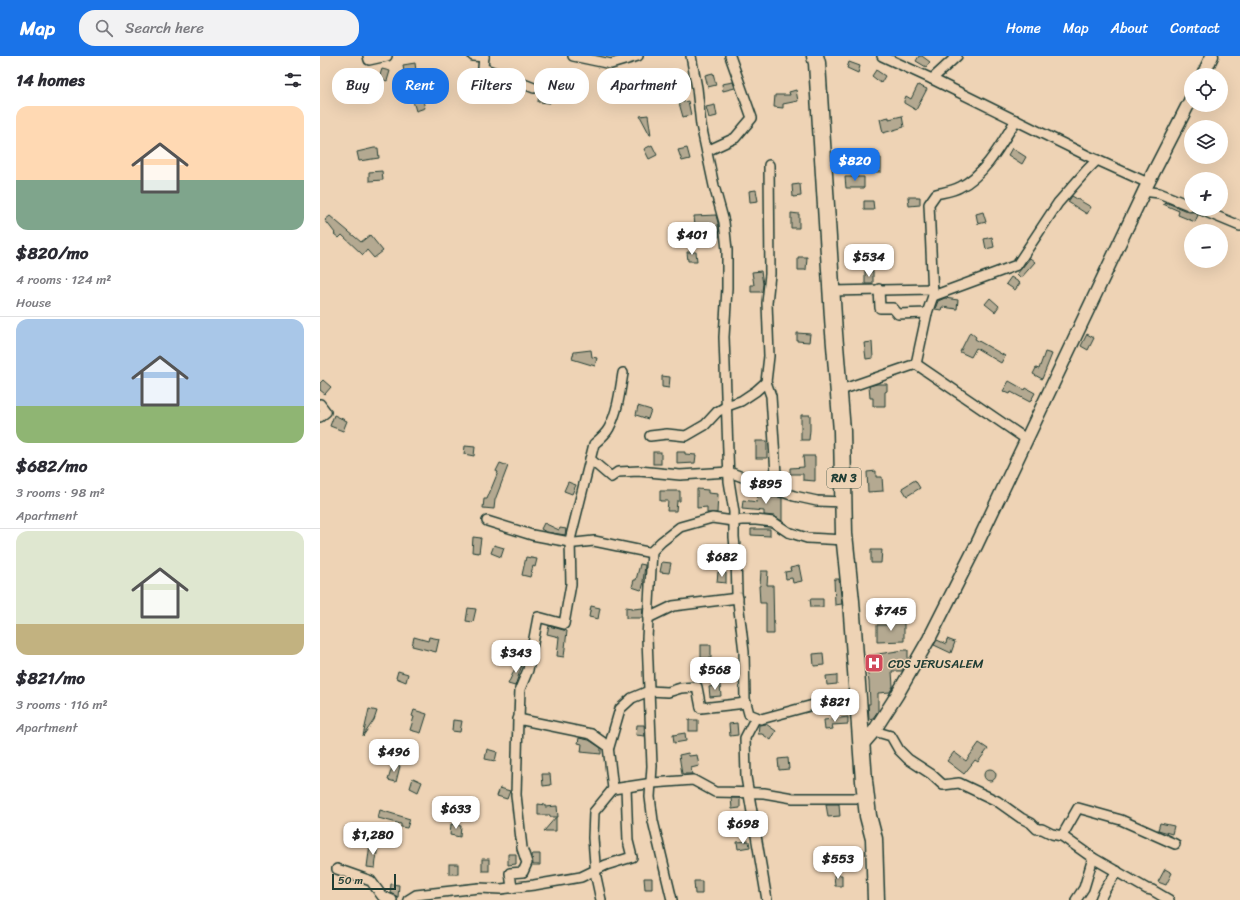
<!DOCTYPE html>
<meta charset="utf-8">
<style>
:root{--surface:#fff;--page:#f2f2f3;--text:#2b2b33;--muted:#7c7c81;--line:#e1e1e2;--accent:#1a73e8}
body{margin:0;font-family:Sriracha,sans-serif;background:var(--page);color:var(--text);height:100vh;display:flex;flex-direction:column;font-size:15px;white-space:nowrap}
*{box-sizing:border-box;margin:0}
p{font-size:13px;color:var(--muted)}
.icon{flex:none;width:22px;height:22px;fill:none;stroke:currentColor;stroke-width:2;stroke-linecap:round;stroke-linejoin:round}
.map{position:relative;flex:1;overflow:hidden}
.panel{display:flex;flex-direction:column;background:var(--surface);width:320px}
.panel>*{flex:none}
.guide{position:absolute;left:12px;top:12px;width:380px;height:36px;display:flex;gap:8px}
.fabs{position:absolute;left:864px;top:12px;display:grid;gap:8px}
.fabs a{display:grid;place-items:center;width:44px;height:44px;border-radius:50%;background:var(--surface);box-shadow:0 4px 16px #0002;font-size:20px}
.scale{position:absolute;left:12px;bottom:10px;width:64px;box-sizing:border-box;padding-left:4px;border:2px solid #1f3d34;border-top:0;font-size:11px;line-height:14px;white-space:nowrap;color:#1f3d34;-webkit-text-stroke:3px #eed3b5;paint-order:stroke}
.price{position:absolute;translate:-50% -34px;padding:0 9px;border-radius:8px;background:#fff;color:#222;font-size:13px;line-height:26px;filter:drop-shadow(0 1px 2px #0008)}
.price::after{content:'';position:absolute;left:50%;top:24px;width:12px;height:9px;margin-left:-6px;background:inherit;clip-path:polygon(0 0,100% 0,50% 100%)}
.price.on{background:var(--accent);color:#fff}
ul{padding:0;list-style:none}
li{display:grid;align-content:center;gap:8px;height:212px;padding:0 16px}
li+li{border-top:1px solid var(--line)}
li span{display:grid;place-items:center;height:124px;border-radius:12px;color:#555}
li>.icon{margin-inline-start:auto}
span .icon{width:72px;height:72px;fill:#fffc;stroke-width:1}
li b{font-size:17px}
h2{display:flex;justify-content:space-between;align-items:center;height:48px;padding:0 16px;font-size:17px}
.pill{padding:0 14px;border-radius:16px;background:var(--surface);box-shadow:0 4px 16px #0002;font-size:14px;line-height:36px}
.pill.on{background:var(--accent);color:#fff}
header{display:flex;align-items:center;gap:24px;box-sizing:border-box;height:56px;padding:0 20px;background:var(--accent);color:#fff}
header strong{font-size:19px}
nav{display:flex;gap:22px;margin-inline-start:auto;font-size:14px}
.search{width:280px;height:36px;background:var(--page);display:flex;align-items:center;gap:10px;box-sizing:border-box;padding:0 14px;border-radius:16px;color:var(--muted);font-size:15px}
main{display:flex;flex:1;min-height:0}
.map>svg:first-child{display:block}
</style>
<header>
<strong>Map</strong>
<div class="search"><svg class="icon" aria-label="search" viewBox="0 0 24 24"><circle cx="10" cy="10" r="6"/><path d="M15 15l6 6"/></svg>Search here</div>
<nav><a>Home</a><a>Map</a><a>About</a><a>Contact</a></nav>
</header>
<main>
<section class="panel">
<h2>14 homes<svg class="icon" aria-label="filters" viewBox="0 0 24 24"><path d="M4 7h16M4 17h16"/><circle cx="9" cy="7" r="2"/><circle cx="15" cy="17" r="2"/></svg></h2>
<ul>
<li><span style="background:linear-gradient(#ffd9b3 60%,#7fa58c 0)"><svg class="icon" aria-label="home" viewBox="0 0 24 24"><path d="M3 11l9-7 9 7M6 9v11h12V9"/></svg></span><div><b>$820/mo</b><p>4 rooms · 124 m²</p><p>House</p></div></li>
<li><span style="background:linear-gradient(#a9c7e8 70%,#8fb573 0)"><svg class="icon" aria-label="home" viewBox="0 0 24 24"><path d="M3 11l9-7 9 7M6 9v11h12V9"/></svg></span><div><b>$682/mo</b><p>3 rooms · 98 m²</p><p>Apartment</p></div></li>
<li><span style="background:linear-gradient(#dfe7d0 75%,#c2b280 0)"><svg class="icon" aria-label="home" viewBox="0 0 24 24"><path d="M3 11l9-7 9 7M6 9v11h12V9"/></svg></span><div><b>$821/mo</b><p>3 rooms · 116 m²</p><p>Apartment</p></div></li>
</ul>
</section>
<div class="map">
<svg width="920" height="844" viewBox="0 0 920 844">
<rect width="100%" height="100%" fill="#eed3b5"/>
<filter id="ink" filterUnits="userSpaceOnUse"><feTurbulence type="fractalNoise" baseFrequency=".025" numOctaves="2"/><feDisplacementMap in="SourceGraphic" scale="8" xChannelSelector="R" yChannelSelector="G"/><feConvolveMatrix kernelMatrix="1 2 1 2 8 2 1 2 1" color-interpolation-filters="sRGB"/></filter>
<g filter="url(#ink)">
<g fill="#b4a991" stroke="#1f3d34">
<path d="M599,0H602L610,6L606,11L596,5Z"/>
<path d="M529,6L540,10L538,17L527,12Z"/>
<path d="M95,7L96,15L84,17L83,9Z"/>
<path d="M62,13L70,15L67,25L59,22Z"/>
<path d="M556,14L565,20L561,27L552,20Z"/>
<path d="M393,17L396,29L388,31L385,19Z"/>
<path d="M413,26L415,32L403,35L402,28Z"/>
<path d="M598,29L607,33L596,54L584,47V45L586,40L591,43Z"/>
<path d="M476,34L478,45L463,48V52L454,51L455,39H470L469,36Z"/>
<path d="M219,37L230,38V47L218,46Z"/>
<path d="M102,42L105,52L96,55L93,45Z"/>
<path d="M368,45L371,59L363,61L359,47Z"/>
<path d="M395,49L397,60L389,62L386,51Z"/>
<path d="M328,59L331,79H330L320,60Z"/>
<path d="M582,60L584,71L563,77L560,63L569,61V63Z"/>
<path d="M332,89L337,99L329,103L324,93Z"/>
<path d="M54,92H58L59,102L39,105L37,96Z"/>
<path d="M367,92L370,103L362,105L358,94Z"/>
<path d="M692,92L706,101L702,108L688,99Z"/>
<path d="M552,102H561V116H551Z"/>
<path d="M62,115L63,124L49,125V116Z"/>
<path d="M525,121H544V132H526Z"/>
<path d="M480,128L481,140L473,141L472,129Z"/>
<path d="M436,134L438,145L430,146L429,135Z"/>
<path d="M752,140L771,151L767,158L748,146Z"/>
<path d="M588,141H600V149L589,150Z"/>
<path d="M544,145H553L554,154H544Z"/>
<path d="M845,146L869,156H874L878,159L875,166L858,159L859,155L843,148Z"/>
<path d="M663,156L666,166L658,168L656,158Z"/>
<path d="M471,157L479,158V172H471Z"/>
<path d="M396,159L398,167L399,181H389L388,170H375L374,160Z"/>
<path d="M10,160L41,186L50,179L63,195L54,202L47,194L43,199L22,179L19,182L14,178L15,177L5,164Z"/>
<path d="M672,181L674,191L666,193L664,183Z"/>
<path d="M367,196H376L377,205H368Z"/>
<path d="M478,201H487L486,214H478Z"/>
<path d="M710,202L715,206L701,222L697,218Z"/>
<path d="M441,215L443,228L442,236H431V229H434L432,216Z"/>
<rect x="545" y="215" width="8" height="13"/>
<path d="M691,221L700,227L695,234L686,228Z"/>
<path d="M625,242L638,244L637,253L622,251L621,254L615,253L618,245Z"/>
<path d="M670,242L679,250L675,256L665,248Z"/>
<path d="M650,276L656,281L655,283L685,300L681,307L656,292L651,301L640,296Z"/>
<path d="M477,277L490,278L489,286L477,285Z"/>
<path d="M767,278L774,282L768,294L761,290Z"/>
<path d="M552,286L553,302L546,303L544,287Z"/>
<path d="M271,294L272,301L277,302L275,310L252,303L254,296Z"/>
<path d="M725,296L732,298L722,323L713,318L716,312L719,313Z"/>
<path d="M342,320L350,321L349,332L342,331Z"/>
<path d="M3,324L11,331L5,338L0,334V327Z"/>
<path d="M689,325L705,334L706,332L715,337L710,346L691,336L690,338L683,335Z"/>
<path d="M557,328H567V335L565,336V350H553V342H550L549,330Z"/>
<path d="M318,350L331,354L328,363L316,359Z"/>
<path d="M14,359L27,365L23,375L10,370Z"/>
<path d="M481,359H490V374L489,384H481Z"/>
<rect x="436" y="385" width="11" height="17"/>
<path d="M145,390L155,391L154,400L144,398Z"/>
<rect x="333" y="396" width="8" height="12"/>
<path d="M357,396H365V398L376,399L375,407L357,408Z"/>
<path d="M483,400H495V425L483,424V418H470V412L484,411Z"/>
<path d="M180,407L188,410L175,444L174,453L163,452L164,443H167L178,416L176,415Z"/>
<path d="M556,415V421H562L563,435L548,436L547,416Z"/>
<path d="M595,424L600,432L587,440L582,432Z"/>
<path d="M248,426L256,429L252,438L244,435Z"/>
<path d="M377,433L388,434V437L398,438L397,457H387V451L377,452Z"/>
<path d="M439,433L447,437V441H458L462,442V465L454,460L444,459V455L422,453L423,444L437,446Z"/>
<path d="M340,435H360V445H357L356,455H347L348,445H340Z"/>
<path d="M224,467L239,474L240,472L246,473L245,479L226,476L221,473Z"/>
<path d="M431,473H450V480L431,479Z"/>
<path d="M153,481L161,482L159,497L152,496Z"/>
<path d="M174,489L184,492L181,501L171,497Z"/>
<path d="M387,493L399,494L398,501L386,500Z"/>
<path d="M551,494H562L561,507H551Z"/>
<path d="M206,501L217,503L215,511L213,510L210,521L202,519Z"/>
<path d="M342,506L351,507L349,517L340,516Z"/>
<path d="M320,508L325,509L323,526H324L322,533L321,534L312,531L314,524H316Z"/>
<path d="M479,510L482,525L473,527L472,522L466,523L465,516L471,515L470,512Z"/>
<path d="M441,515H448L447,529H453L454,578H446V547H440L439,530H440Z"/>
<path d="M398,516L406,517V527L397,526Z"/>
<path d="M514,523H519L522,548L515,549Z"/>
<path d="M490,543H503V551H491Z"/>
<path d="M271,550L280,552L278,563L269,561Z"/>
<path d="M306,551L313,552V553L323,552L322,562H306Z"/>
<path d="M148,552L156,553L153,566L146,565Z"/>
<path d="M567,564H584V585L557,586V569H567Z"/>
<path d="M229,570L247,575L244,601L237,600L239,581L227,578Z"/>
<path d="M94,581L108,585L109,581L119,583L116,596L92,590Z"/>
<path d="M627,583L635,586L631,597L614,589L617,584L626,588Z"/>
<rect x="381" y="589" width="10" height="13"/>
<path d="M584,594H588V604L582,615H572L573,630L570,636L558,637V655L553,662L549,663L548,648H550L549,626L545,600Z"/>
<path d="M175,597H187L186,605H175Z"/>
<path d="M503,597L504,609L494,610L493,598Z"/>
<path d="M199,604L203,606L195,630L188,628Z"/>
<path d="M78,615L88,618L86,626L76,622Z"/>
<path d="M517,619V628L507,629L506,620Z"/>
<path d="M400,629L401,640L390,641L389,631Z"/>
<path d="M49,653L57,655L54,664L43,680Z"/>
<path d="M94,654L107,658L101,677L90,674L94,661L92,660Z"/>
<path d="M528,661V668L512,669L513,673L505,674L504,664Z"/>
<path d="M133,664L142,665L140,676L132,675Z"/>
<rect x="369" y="664" width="9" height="11"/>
<path d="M417,667L418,679L410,680L409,668Z"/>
<path d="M446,668L456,675L451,684L442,678H438L439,669Z"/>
<path d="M317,669H324L325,680L316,679Z"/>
<path d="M365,677L366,685L354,687L353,679Z"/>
<path d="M259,682L269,684L281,692V698L261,696L262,688L258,687Z"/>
<path d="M659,687L668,693L658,706L655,704L644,718L627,705L634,696L646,705Z"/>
<path d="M167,693L177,696L175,705L165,703Z"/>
<path d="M368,697L369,700L377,699L379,710L371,712L372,718H362L359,699Z"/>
<path d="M468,702L469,713L459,714L458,703Z"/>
<path d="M73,708L80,710L76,726L68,724Z"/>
<circle cx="670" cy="719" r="6"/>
<path d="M222,718H230L231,729L223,730Z"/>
<path d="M93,722L102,726L98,736L90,732Z"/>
<path d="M180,732L190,735L187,743L177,740Z"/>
<path d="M411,742H420V752L412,753Z"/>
<path d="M218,748L225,749V751L237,750L238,761H236V775H224L236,761H230V759H218Z"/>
<path d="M506,748H519L520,760L508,761Z"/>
<path d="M60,754L90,763L87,772L81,771V768L58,762Z"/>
<path d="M840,767L854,770L852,778L838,774Z"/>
<path d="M131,768L141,770L140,781L130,779Z"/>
<path d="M429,785L430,791L418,793L417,786Z"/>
<path d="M50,788H58L55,812L47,811Z"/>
<path d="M188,798H196V808L188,809Z"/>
<path d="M212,798H220V809H213Z"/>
<rect x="162" y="803" width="7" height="12"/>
<rect x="129" y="808" width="9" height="10"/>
<path d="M845,813L852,817L846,829L838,826Z"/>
<path d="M514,819H522V830H515Z"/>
<path d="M324,822H332V833H325Z"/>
<path d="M374,825H382V838H375Z"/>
<path d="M71,828L79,829L78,841L70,837Z"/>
</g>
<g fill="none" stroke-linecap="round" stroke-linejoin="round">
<g stroke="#1f3d34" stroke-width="12">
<g id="street">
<path d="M48,0L49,4L67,0"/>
<path d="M153,0L164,1"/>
<path d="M164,0L163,12L214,32"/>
<path d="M253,0L291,8L318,0"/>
<path d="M371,0L377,32L381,69L394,130L404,166L407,194V232L404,281L409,425L414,456V481L416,502L417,537L424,596L425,643L429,658L441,663L538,637"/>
<path d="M562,0L612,23L766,99L828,127"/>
<path d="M612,23L637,0"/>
<path d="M387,95L415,82L432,62L410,0"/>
<path d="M823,135L839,137L871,150"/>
<path d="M879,153L920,170"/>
<path d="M559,233L560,252H573L578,258L607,257L613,240L609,148L616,138C624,136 633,135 640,131C666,118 681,88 696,64"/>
<path d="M511,235L613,233"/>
<path d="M613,240L697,209L738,147L767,114L777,104"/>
<path d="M596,308L706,383"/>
<path d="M446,326L451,340L457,434"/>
<path d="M518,335L596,308L607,257"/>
<path d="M0,348L6,356L0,361"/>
<path d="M330,380L347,378L366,380L385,369L397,356L407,350L421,345L436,335L446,326L449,300L447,247L450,218L449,109"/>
<path d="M270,403L291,421L298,416L319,415L360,419L409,416L457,434L474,440L497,445L524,446"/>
<path d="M167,465L212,479L255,487L274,485L332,497"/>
<path d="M328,562L353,550L418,542"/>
<path d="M436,661L425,682L426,721L447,844"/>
<path d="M199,663L200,633L208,614L218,561L244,568L251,528L250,484L274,388C280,383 286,378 289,372C298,355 300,335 303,317"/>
<path d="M554,675L571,680L579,694L588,703L611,718L623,729L639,727L677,745L701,762L711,767L717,773H722L732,778L742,780L773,802L764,832L756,844"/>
<path d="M289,691L300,653L312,642L329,635L348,636L361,632L377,631L381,652L426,647"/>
<path d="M742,780L758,752L801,764L855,788"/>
<path d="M773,802L827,833L832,834L849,844"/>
<path d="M17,813L51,825L62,840L72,844"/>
<path d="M192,832L190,817L203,816L207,807L202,792L196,739L198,663L271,678L288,690L293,733L333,727L373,724L395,736L444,737L473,742H546"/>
<path d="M88,844L96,839L159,832L181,833L214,829L261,821L286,809L312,801L308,785L306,731"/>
<path d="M281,844L276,821L273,782L274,756L293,733"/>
<path d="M352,844L333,765L330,741L332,710L327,582L332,495L341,486L360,471L392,462L413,465L422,464H436L453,466L468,476L487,482L525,484"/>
<path d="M780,844C784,833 791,825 797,815"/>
</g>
</g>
<g stroke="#1f3d34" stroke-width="15">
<g id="secondary">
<path d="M883,19L892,0"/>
<path d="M541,690L554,675L577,639L609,583L657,488L828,127L871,43"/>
</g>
</g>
<g stroke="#1f3d34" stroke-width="19">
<path id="highway" d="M495,0L497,7L514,277L522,375L524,478L531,545L544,725L548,760L554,783L556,844"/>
</g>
<use href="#street" stroke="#eed3b5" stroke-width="9"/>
<use href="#secondary" stroke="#eed3b5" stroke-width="12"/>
<use href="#highway" stroke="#eed3b5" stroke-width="16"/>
</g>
</g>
<defs>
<g id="hospital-square" transform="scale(1)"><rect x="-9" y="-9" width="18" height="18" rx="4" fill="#d1495b" stroke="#eed3b5"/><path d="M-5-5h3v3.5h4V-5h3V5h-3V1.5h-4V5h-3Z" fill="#fff"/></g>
</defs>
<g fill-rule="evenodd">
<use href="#hospital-square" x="554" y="607"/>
</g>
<g text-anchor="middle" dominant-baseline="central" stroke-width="3" stroke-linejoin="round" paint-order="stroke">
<rect fill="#eed3b5" stroke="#5d6a5b" stroke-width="1" x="507" y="412" width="34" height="20" rx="3"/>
<g font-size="12" font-weight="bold" fill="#1f3d34">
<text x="524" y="422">RN 3</text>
</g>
<g font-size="13" fill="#1f3d34" stroke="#eed3b5" text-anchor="start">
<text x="568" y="607">CDS JERUSALEM</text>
</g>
</g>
</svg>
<div class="fabs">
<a><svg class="icon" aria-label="locate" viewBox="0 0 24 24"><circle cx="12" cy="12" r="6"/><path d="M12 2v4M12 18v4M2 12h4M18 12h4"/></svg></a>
<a><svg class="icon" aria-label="layers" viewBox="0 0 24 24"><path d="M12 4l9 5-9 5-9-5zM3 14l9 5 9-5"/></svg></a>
<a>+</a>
<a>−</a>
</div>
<div class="scale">50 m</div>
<b class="price on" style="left:535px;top:126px">$820</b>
<b class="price" style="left:372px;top:200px">$401</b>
<b class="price" style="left:549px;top:222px">$534</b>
<b class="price" style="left:446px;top:449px">$895</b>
<b class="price" style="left:402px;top:522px">$682</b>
<b class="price" style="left:571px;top:576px">$745</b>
<b class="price" style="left:196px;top:618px">$343</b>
<b class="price" style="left:395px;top:635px">$568</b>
<b class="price" style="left:515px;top:667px">$821</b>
<b class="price" style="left:74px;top:717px">$496</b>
<b class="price" style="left:136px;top:774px">$633</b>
<b class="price" style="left:423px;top:789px">$698</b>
<b class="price" style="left:53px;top:800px">$1,280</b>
<b class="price" style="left:518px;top:824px">$553</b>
<div class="guide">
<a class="pill">Buy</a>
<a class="pill on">Rent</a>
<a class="pill">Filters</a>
<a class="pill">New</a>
<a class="pill">Apartment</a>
</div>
</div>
</main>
